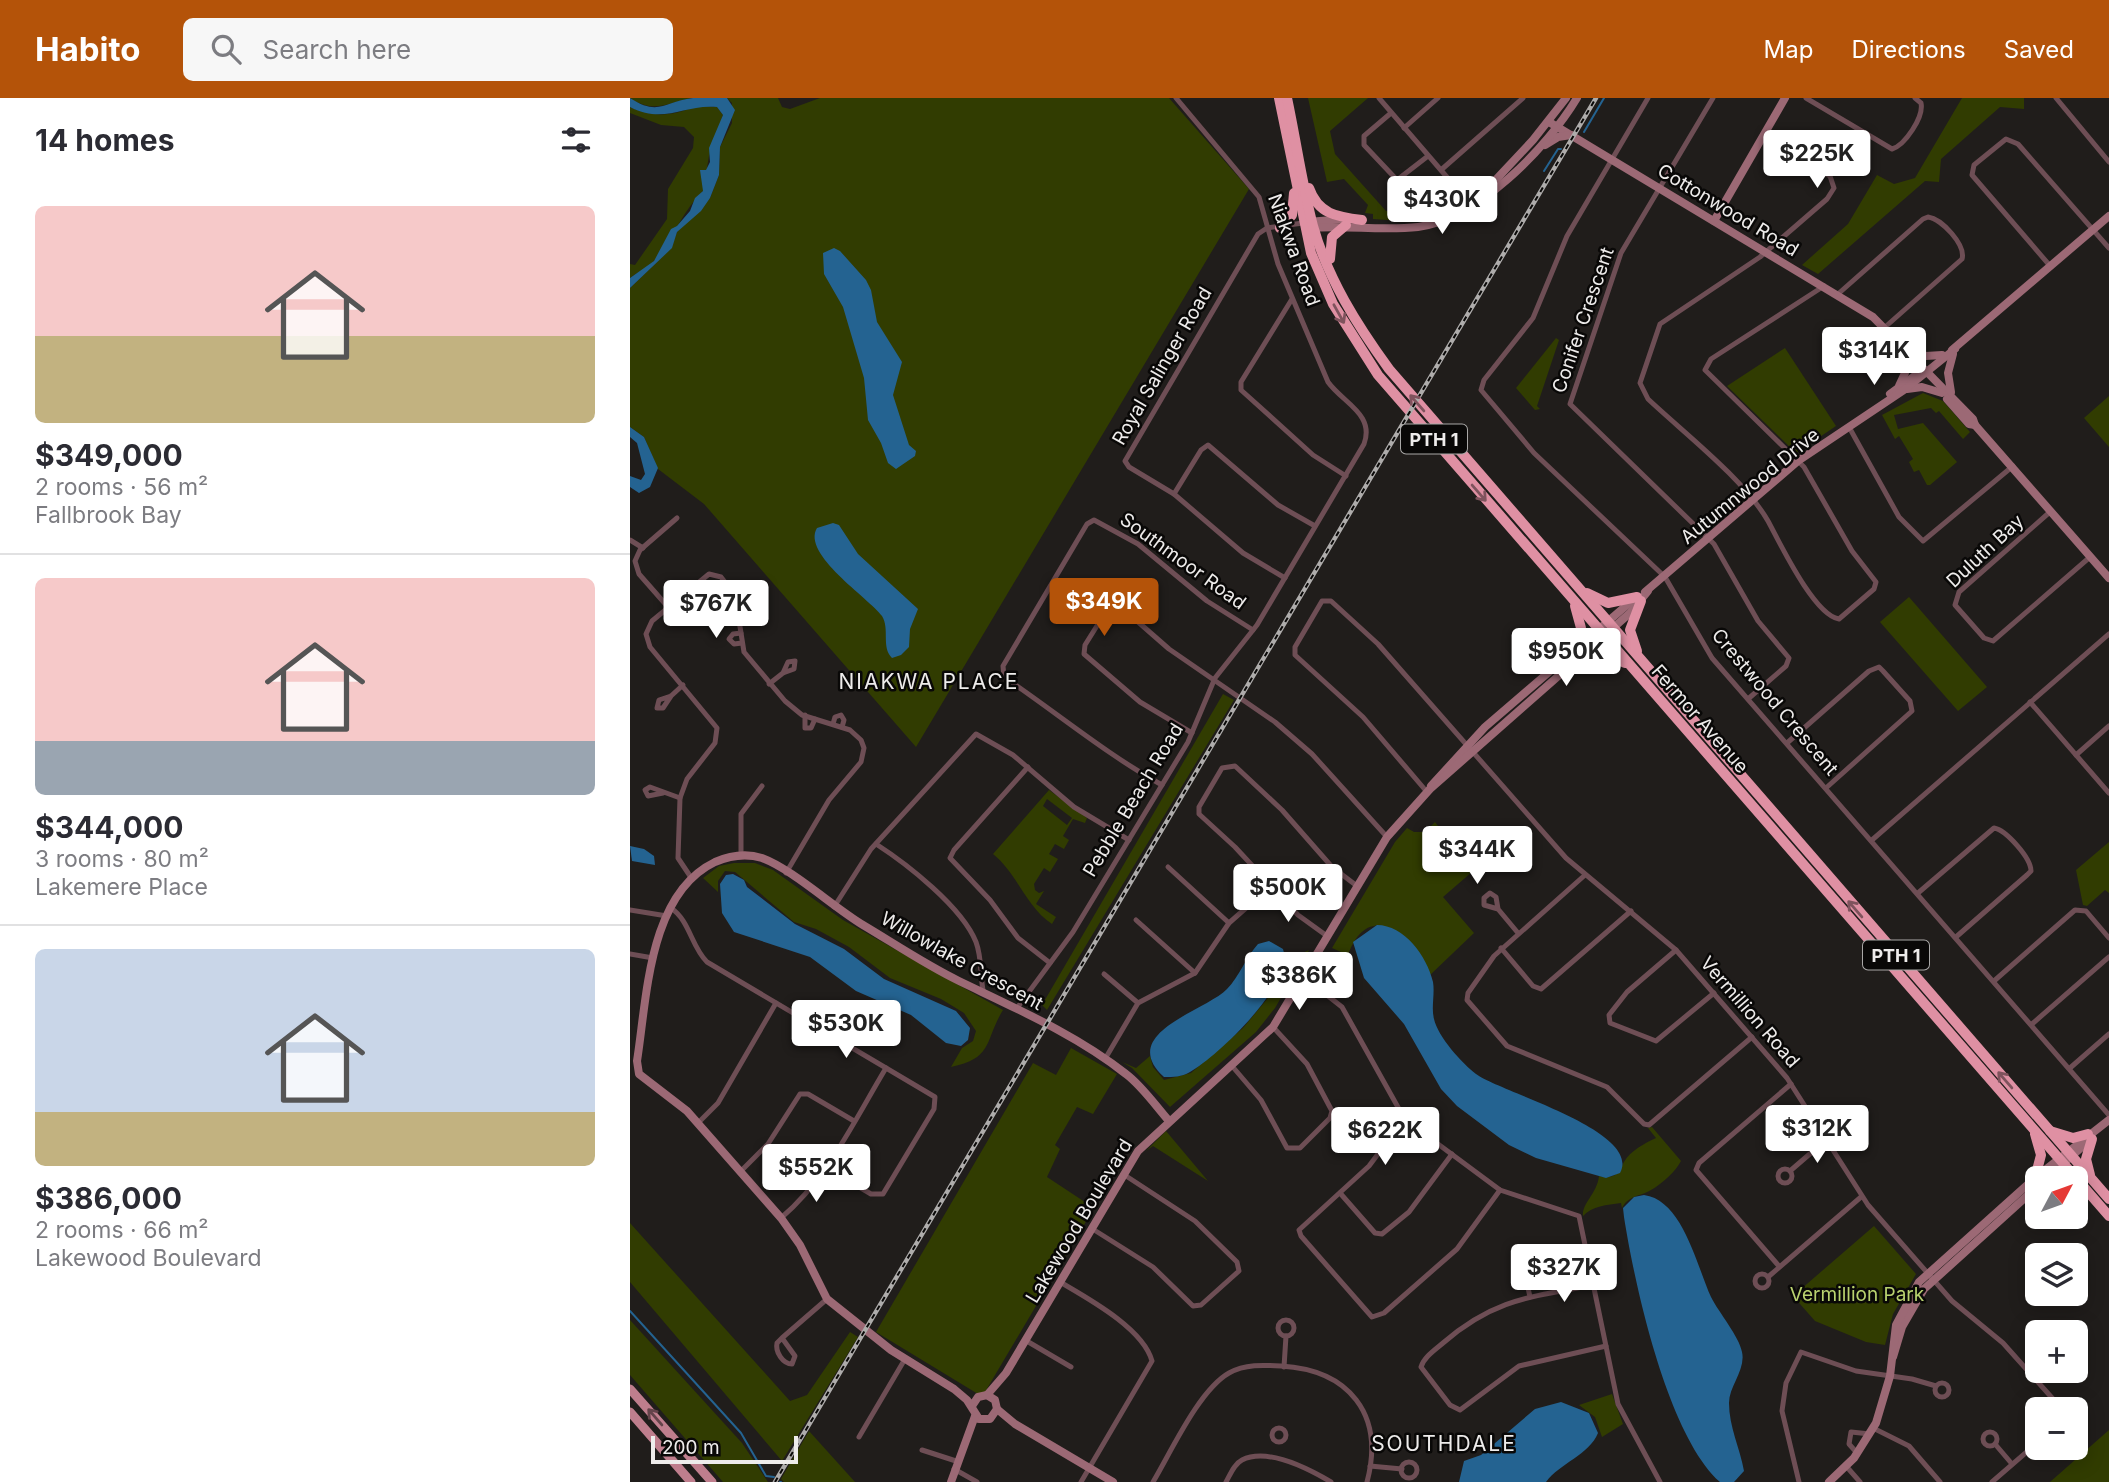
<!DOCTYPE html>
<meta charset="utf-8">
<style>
:root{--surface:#fff;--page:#f7f7f7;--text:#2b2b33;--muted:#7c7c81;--line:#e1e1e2;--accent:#b45309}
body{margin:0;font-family:Inter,sans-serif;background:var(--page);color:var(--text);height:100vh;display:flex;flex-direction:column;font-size:26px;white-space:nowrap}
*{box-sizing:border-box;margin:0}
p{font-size:23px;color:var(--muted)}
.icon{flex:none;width:38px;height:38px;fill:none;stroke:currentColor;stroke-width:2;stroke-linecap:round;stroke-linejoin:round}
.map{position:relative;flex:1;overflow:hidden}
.drawer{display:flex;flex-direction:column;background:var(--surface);width:630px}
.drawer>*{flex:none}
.needle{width:46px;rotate:49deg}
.tools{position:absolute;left:1395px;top:1068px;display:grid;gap:14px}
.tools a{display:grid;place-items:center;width:63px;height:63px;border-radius:10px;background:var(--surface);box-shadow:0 4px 18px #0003;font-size:35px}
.scale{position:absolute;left:21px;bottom:18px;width:147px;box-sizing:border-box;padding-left:7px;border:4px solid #eeeceb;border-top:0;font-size:19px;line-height:24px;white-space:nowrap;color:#eeeceb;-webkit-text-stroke:5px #090807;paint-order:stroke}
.price{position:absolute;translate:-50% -60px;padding:0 16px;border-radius:7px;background:#fff;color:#222;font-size:23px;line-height:46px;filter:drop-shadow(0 2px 4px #0008)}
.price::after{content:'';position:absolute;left:50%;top:42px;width:21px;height:16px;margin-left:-10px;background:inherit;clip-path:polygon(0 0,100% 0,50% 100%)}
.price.on{background:var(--accent);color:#fff}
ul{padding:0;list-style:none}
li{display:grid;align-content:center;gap:14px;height:371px;padding:0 35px}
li+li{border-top:2px solid var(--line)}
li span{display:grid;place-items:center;height:217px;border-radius:10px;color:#555}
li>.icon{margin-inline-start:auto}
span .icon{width:126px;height:126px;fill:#fffc;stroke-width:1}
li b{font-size:30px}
h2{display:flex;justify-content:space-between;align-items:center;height:84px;padding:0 35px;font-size:30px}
header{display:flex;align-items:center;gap:42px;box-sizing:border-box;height:98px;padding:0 35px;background:var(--accent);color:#fff}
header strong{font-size:33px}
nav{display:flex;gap:38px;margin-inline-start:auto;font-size:24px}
.search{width:490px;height:63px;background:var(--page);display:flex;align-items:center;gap:18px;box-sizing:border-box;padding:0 24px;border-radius:10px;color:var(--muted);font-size:26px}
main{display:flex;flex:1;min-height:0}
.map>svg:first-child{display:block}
</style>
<header>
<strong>Habito</strong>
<div class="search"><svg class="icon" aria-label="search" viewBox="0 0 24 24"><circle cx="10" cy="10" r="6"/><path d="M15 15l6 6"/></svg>Search here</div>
<nav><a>Map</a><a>Directions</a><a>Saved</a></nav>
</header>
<main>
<section class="drawer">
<h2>14 homes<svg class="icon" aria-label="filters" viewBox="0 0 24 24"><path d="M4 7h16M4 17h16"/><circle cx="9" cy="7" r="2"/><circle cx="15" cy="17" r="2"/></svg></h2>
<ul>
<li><span style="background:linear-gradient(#f6c9c9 60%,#c2b280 0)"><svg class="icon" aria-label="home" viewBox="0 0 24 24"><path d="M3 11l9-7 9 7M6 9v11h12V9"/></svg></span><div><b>$349,000</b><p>2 rooms · 56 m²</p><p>Fallbrook Bay</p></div></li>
<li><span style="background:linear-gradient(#f6c9c9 75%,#9aa5b1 0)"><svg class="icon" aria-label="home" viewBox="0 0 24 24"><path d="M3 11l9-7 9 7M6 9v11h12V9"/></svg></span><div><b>$344,000</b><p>3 rooms · 80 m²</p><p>Lakemere Place</p></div></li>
<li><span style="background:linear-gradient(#c9d6e8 75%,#c2b280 0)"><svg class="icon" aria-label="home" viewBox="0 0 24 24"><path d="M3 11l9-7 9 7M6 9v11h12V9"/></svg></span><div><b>$386,000</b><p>2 rooms · 66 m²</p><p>Lakewood Boulevard</p></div></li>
</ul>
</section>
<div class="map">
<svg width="1479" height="1384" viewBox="0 0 1479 1384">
<rect width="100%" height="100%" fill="#201d1b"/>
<g fill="#313c01" fill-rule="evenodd">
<path d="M0,0H62C37,5 24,16 0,0Z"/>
<path d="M97,0H148L152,9L160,11L190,0H539L619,91L286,649L74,406L28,371L14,339L0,329V190L41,150L47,134L80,100L89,77L90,49L102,25V5Z"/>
<path d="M678,0H738L700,33L705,56L756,113L776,114L815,88L813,81L825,110L785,124L743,121V116L735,115L738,107L714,81L697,84Z"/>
<path d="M1332,0H1394V11L1370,9L1311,61L1309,84L1295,83L1188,176L1172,167L1218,126L1247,77L1264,86L1285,80Z"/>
<path d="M67,8L87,9L93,17L79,58L73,93C52,113 43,142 23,164C17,171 7,174 0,180V166L5,167L37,121L38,91L63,50L64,39L54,29L31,27L0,15V9C24,20 42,18 67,8Z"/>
<path d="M926,240L929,242L907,308L910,311L905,312L886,290Z"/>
<path d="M1155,250L1206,328L1166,355L1097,288Z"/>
<path d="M1293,295L1313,303L1340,334L1333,341L1309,313L1306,315L1301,310L1264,317L1268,331L1293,325L1327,364L1300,387H1297L1289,372L1284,374L1279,364L1283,361L1269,338L1265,341L1252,317Z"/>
<path d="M1479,298V349L1454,320Z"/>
<path d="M1279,499L1357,589L1328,613L1250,524Z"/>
<path d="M593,596L604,602L417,912L412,907Z"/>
<path d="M419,692L457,720L455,725L443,721L433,738L439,742L434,751L425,746L419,756L428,761L420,774L414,770L404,786L405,792L409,795L414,793L406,806L426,819L422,826C396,809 387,775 363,756ZM417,701L442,720L437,727L413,708Z"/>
<path d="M805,724L818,741L832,732L857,761L813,799L844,835L799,878C786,839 739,798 718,857L702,850L765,744L777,730L784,734H795Z"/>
<path d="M1479,744V795L1475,792L1457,808L1453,807L1446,772Z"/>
<path d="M104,765H125L143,772L213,822L373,912C354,943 364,960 321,969L332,950L343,943L346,933L334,915L311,901L260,880L219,849L186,831L164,824L105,774L95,773L88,783V794L73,780L89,768Z"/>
<path d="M679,852L645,910L626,934L540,1009L502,970L492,964L506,970L520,958L523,969L534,982L561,975L613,930L638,900L659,861Z"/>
<path d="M441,950L487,976L463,1016L447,1009L425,1047L430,1051L417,1079L464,1110L355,1294L348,1296L246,1234L403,965L426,977Z"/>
<path d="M1022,1029L1051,1063C1046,1073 1032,1086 1021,1092C1009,1099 999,1097 992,1110L991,1105C977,1107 962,1108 953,1118C951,1106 967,1096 969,1078C985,1082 988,1075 994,1064C1000,1053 1015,1045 1026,1040L1018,1030Z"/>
<path d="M536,1033L578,1083L523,1048L516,1053Z"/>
<path d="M0,1125L160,1303L177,1297L220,1234L228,1239L152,1363L0,1184Z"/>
<path d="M1244,1128L1286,1176L1263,1216L1255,1247L1236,1244L1185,1223L1163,1198Z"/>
<path d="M0,1222L112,1345L138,1384H93L0,1277Z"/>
<path d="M982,1296L993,1326L972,1339L965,1319L949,1307Z"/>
<path d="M1479,1332V1384H1420Z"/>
<path d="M179,1333L225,1384H154L151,1381Z"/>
</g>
<g fill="#246391">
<path d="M0,0C29,19 35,3 63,0C74,0 86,0 97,0L105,12L90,49L89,77L80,100L71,113L47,134L42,150L0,190V180L24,163L41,131L47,128L60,113L65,100L73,93L70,72H76L80,64L79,50L93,17L87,9C53,6 35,27 0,9Z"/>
<path d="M204,150L210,153L236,182L241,192L247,224L272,264L263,297L279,347L286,353L285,358L266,371L258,365L251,345L238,322L234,280L213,209L194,176L193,155Z"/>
<path d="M0,329L14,339L28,370L20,389L9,395L0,389V378L11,382L15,376L7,345L0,339Z"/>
<path d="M203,425L209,427L228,456L288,511L280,531L279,549L271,557L262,560C251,549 260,531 252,518C239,500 171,456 187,430Z"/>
<path d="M0,748L14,751L24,758L25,767L2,763Z"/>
<path d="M103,776L114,782L117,789L165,826L214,851L254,881L326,913L340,930L338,942L331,948L316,945L281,917L226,893L180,859L104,834L92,815L90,786L96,777Z"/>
<path d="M747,827C774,827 797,858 803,884C805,896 801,910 804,921C808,939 832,965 846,976C870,994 1013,1033 990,1075L976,1080L906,1060L879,1047L827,1008L811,991L774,926L734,880L723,844Z"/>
<path d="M639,843L653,851C665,885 588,958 560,974C551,979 544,979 534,979C486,935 576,913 597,891C609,879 616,859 628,846Z"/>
<path d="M1014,1097C1053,1102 1067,1169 1081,1199C1089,1215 1109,1238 1112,1254C1116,1272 1099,1288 1099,1305C1099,1329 1110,1350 1114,1373L1104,1384H1090C1038,1338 1005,1189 994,1119L993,1110L1004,1099Z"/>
<path d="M931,1304L959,1315L968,1335C959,1357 930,1365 916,1384H829L834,1363L851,1357L905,1311Z"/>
</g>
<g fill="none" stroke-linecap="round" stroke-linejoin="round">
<g stroke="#246391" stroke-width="2">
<path d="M954,34L974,0"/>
<path d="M914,73L928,51H931"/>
<path d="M0,1213L111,1335L136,1378L144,1379"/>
<path d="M150,1384H151"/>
</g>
<g stroke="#6e4e55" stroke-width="5">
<path d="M749,0L822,85L837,109"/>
<path d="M1018,0L937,138L903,220L854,282L851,292L904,355L1035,479L1082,560L1479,1017"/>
<path d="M1083,0L991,155L940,306L1084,446L1128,523L1159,560L1156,568L1118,601"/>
<path d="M1176,0L1262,51C1275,47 1294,19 1291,5L1285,0"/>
<path d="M1426,0L1479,64"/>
<path d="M761,15L734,38V47L767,82L798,58"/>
<path d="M774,30L808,0"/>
<path d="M1133,40L1200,78L1204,90L1197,101L1130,159L1030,226L1010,285L1018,301C1054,335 1114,381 1138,423C1150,445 1184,517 1209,521L1244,491L1246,484L1222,453L1174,369L1075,272L1081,261L1194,188"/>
<path d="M811,72L893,0"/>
<path d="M637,130L628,136L495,363L499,369L544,396L613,455L655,480"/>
<path d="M637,130L673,125"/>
<path d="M1421,169L1342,77L1344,67L1376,41L1388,46L1479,150"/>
<path d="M1208,196L1293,121L1298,119C1312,121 1336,147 1332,161L1254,230"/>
<path d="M662,201L611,284V292L683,357L716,378"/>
<path d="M1219,329L1269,419L1293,443L1383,368"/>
<path d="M544,396L571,352L578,347L648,407L685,428"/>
<path d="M1421,413L1329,494L1325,507L1354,540L1363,543L1460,459"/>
<path d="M0,442L13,450"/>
<path d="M108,507L116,506L120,510L117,516L109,517"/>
<path d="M38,509L9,476L5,463L10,452L47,420"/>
<path d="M111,535L103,536L99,541L104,546L112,545"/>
<path d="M139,586L153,575L164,571L165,563L158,564L153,575"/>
<path d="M41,598L33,610H27L29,602L41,598L53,587"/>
<path d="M1400,604L1479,695"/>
<path d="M175,617V630H181L185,621"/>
<path d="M203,626L205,619L211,617L214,622L212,629"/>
<path d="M562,635L510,604L454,556L455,547L480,507L491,509L539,551L645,624L682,656L757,739"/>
<path d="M1157,645L1239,573L1249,569L1253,573L1280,603L1282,613L1196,690"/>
<path d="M1446,657L1479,628"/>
<path d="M398,669L324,752L320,760L360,802L388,840L420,865"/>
<path d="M532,687C476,656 427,615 374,579L373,568L457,426L464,422L508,446L577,503L623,532"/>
<path d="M797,694L733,619L665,557V549L692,503H701L748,546L936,760L1046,852L1157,980L1238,1107L1322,1203L1373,1245L1432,1311"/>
<path d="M33,695L18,698L15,692L20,689L50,700"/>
<path d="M1242,742L1479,536"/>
<path d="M246,746C277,766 332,809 346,844C352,860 350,876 353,892"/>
<path d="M111,758V716L132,688"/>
<path d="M538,769L599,825"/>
<path d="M955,777L864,858L838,895L837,902L877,948L977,989L1014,1026L1019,1027L1122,939"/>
<path d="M62,781L48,760L50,700L57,681L85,645L87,630L20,549L16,536L22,523L79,476L91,479L105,497L114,554L155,603L172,617L220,632L231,642L234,650L231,664L199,702L156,775"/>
<path d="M1288,795L1364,730C1376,732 1401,760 1401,773L1397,777L1326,839"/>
<path d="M204,809L241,751L346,636L383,657L444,709L499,742"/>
<path d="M41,810C60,823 61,848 77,864L305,999L304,1011L253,1096H241L197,1070"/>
<path d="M868,811L854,807V800L860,795L866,799L868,811L888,835"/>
<path d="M0,812L37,818"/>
<path d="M506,822L565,875"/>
<path d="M697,838L668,817L605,749L569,716V709L592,670L605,668L652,712L702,769L727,788"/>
<path d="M871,850L903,888L911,891L1001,813"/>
<path d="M1046,852L997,894L979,917L980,925L1026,943L1084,895"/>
<path d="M0,856L23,860"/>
<path d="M474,876L508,905"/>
<path d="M674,879L712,909L769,1011L781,1026L870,1092L949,1118L988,1306L1030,1384"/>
<path d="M1364,883L1445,812L1456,813L1479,840"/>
<path d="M387,910L443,834L558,644L585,580L627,527L734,346C745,316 713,305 698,284L648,166L629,99L546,0"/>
<path d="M1402,926L1479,859"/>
<path d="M475,961L508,905L565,875L599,825L641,788"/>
<path d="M602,968L631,1002L657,1050H670L700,1020L702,1013L677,966L643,929"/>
<path d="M1440,970L1479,936"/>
<path d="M775,1020L739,1068L669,1132L671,1138L742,1219L754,1215L827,1151L870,1092"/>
<path d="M68,1025L88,1005L146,905"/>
<circle cx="1155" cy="1078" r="7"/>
<path d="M111,1073L138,1046L170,996H178L224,1023"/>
<path d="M1160,1073L1196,1042"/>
<path d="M710,1095L745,1135L752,1136L779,1114L822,1056"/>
<path d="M151,1120C198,1080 224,1023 256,970"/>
<path d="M461,1130L523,1169L563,1208L571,1207L609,1173L607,1164L565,1123L493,1076"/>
<circle cx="894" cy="1169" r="8"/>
<path d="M1148,1167L1066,1072L1069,1065L1161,986"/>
<circle cx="1132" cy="1183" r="7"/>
<path d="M895,1176L900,1199"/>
<path d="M1138,1179L1231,1099"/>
<path d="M430,1184C457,1200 513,1230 522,1263L451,1384"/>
<path d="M964,1187C900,1199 864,1201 813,1245C805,1252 794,1259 791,1269L820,1307L830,1312L889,1268L976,1248"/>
<circle cx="656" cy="1230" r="8"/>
<path d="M152,1240L165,1258L162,1266C153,1266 145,1254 147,1245L152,1240L197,1201"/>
<path d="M395,1242L441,1269"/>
<path d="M654,1269L656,1238"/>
<circle cx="1312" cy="1292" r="7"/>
<circle cx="649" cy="1337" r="7"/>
<path d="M1243,1330L1279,1348L1310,1384"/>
<circle cx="1360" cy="1341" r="7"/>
<path d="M229,1339L275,1261"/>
<path d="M1365,1346L1382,1366"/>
<path d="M292,1352L326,1363"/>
<path d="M1227,1355L1219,1346L1221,1334L1240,1336"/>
<circle cx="779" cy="1372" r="8"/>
<path d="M740,1368L772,1371"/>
<path d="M1216,1368L1230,1384"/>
<path d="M324,1371L347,1384"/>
<path d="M523,1384C541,1354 569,1292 599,1275C615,1266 633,1267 651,1268C719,1272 755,1316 737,1384"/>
<path d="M596,1384C600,1377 604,1366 612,1362C638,1349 679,1371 701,1384"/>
<path d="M1169,1384L1152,1313L1156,1285L1171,1254L1226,1273L1282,1281L1306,1288"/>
<path d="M1362,1384L1407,1345"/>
</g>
<g stroke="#9c6975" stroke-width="8">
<path d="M919,24L1243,219L1343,321L1345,327L1479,480"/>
<path d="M915,47L928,39L941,37"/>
<path d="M860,88L903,42L936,0"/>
<path d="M1084,123L1155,0"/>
<path d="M678,124L714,121"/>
<path d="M680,130C716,127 752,133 788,129C848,121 917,50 947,0"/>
<path d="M1322,252L1479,118"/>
<path d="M1280,254L1296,258L1312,257"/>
<path d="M1269,288L1275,275L1272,254"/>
<path d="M1277,291L1292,289L1312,295"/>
<path d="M1321,294L1318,275L1323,256"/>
<path d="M1260,296L1286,277"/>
<path d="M1317,301L1339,326L1345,327"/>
<path d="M1015,494L1168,363L1274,292L1325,251"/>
<path d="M801,688L855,629L1004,501"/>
<path d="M1417,1080L1462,1040"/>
<path d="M1263,1259L1272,1229L1294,1191L1407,1089"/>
<path d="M357,1297L376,1275L508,1053L643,929L757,739L800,691L1000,515L1018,493"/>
<path d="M342,1308L348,1299L357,1297L365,1302L367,1311L360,1321H349L337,1302L324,1291L261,1252L197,1201L170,1147L151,1120L57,1013L9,976L7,963C17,901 18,796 85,764C99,758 116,755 132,760C162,771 203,809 233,827C265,846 296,867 329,883C385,910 447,937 496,976C512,988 525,1007 539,1023"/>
<path d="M367,1311L385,1326L483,1384"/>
<path d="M321,1384L345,1318"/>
<path d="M1199,1384L1224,1360L1246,1325L1260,1278L1266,1227L1289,1184L1405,1080L1479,1022"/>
</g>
<g stroke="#bf7e8d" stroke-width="9">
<path d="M0,1291L82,1384"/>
<path d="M0,1314L61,1384"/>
</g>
<g stroke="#df90a3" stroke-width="10">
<path d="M649,0L681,155L703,206L748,277L1479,1118"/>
<path d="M657,0C666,42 672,86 683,128C698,181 727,227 759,271L1479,1101"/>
<path d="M679,90C688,116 707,119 732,122"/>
<path d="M650,130L662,117L664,95"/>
<path d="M700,161L702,139L716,127"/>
<path d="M957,495L978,505L1007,499"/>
<path d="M944,553L951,530L945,508"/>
<path d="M1007,553L1000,532L1011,503"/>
<path d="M949,559L973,555L995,565"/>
<path d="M1420,1033L1443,1040L1458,1036"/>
<path d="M1460,1077L1456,1061L1462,1041"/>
<path d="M1405,1080L1411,1057L1405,1036"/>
</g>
<g stroke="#aeacab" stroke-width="4.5">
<path id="rail" d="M145,1384L966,0"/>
</g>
<use href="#rail" stroke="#090807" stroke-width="2" stroke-dasharray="5" stroke-linecap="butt"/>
</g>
<defs><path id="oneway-shaft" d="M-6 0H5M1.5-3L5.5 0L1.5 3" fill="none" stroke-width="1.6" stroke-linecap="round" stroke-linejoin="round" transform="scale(1.75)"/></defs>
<g stroke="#7f535d">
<use href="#oneway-shaft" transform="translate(709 216) rotate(61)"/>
<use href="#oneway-shaft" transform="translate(787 305) rotate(-131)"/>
<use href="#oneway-shaft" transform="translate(849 395) rotate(49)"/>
<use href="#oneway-shaft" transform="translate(1225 811) rotate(-131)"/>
<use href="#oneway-shaft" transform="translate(1375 982) rotate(-131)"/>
</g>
<use stroke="#64434a" href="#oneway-shaft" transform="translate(25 1319) rotate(-131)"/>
<g text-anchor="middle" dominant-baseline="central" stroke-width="5" stroke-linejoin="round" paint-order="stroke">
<g fill="#090807" stroke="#a9a8a7" stroke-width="2">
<rect x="771" y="326.5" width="66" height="29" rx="5"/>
<rect x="1233" y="842.5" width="66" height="29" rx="5"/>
</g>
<g font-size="18" font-weight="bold" fill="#eeeceb">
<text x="804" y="341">PTH 1</text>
<text x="1266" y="857">PTH 1</text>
</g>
<g font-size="19" fill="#eeeceb" stroke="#090807">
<text transform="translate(1098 112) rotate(31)">Cottonwood Road</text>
<text transform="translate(664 152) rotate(70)">Niakwa Road</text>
<text transform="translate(953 222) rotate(-71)">Conifer Crescent</text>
<text transform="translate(532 268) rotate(-60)">Royal Salinger Road</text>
<text transform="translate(1120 388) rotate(-39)">Autumnwood Drive</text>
<text transform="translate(1355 453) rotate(-43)">Duluth Bay</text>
<text transform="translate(553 463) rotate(36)">Southmoor Road</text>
<text transform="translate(1145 604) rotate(50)">Crestwood Crescent</text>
<text transform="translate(1070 621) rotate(49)">Fermor Avenue</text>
<text transform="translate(503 702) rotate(-59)">Pebble Beach Road</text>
<text transform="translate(332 863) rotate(29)">Willowlake Crescent</text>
<text transform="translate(1120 914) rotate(49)">Vermillion Road</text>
<text transform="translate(449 1123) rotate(-59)">Lakewood Boulevard</text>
</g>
<g font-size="19" fill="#b9d26f" stroke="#090807">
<text x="1227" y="1196">Vermillion Park</text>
</g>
<g font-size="21" letter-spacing="2" fill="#eeeceb" stroke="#090807">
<text x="299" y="583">NIAKWA PLACE</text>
<text x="814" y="1345">SOUTHDALE</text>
</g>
</g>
</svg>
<div class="tools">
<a><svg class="needle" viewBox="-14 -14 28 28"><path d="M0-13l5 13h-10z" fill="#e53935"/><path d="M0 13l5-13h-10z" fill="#7c7c81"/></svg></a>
<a><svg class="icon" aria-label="layers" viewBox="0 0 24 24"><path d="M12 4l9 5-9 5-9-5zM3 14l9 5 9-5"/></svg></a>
<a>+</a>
<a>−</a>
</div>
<div class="scale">200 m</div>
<b class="price" style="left:1187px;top:92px">$225K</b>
<b class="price" style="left:812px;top:138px">$430K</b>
<b class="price" style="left:1244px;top:289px">$314K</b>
<b class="price on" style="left:474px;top:540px">$349K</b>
<b class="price" style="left:86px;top:542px">$767K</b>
<b class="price" style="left:936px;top:590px">$950K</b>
<b class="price" style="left:847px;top:788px">$344K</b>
<b class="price" style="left:658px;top:826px">$500K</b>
<b class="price" style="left:669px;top:914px">$386K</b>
<b class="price" style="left:216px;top:962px">$530K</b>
<b class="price" style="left:1187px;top:1067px">$312K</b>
<b class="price" style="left:755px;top:1069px">$622K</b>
<b class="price" style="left:186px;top:1106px">$552K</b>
<b class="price" style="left:934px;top:1206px">$327K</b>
</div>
</main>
